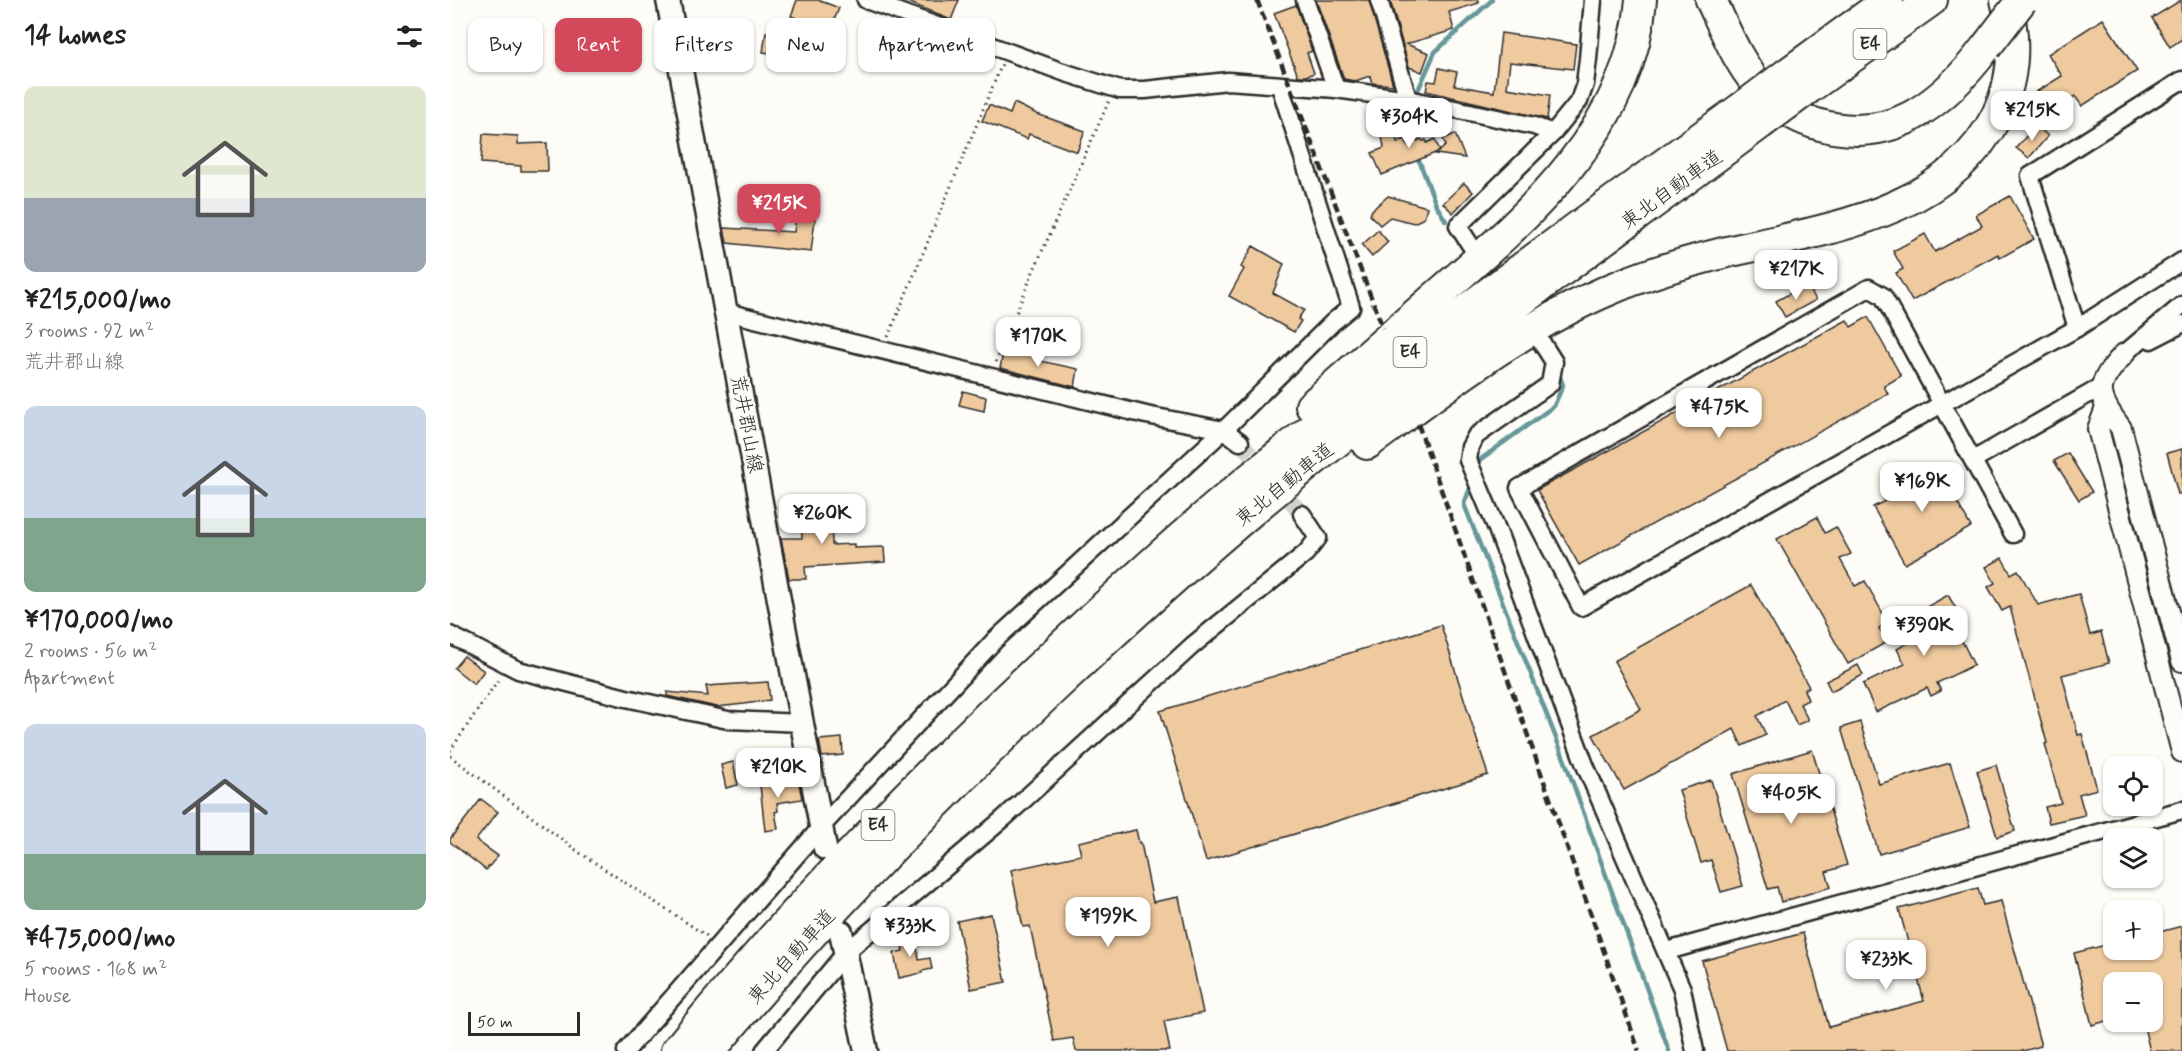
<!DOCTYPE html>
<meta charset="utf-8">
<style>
:root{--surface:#fff;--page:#f2f2f2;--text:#222;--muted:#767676;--accent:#d1495b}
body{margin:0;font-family:Mynerve,"Klee One",sans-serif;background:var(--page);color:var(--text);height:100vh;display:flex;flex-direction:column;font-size:22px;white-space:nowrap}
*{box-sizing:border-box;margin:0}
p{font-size:20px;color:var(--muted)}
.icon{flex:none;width:33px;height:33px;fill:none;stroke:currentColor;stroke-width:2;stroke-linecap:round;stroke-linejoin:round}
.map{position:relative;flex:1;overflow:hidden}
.details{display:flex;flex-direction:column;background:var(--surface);width:450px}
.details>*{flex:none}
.guide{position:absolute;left:18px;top:18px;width:570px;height:54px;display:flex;gap:12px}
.buttons{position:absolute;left:1653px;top:756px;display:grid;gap:12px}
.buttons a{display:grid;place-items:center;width:60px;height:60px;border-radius:12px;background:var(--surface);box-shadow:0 2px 4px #0004;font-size:30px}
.scale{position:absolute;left:18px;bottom:15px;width:112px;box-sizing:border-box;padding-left:6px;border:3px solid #2b2b2b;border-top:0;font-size:16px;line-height:21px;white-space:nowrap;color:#2b2b2b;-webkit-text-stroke:4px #fdfcf7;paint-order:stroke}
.price{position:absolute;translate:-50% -51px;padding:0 14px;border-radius:12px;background:#fff;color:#222;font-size:20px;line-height:39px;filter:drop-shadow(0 2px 3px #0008)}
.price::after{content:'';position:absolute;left:50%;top:36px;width:18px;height:14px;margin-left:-9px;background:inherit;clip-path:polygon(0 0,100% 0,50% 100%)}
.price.current{background:var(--accent);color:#fff}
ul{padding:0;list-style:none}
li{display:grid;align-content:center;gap:12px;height:318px;padding:0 24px}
li span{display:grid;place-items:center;height:186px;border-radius:12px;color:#555}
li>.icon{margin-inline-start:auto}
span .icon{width:108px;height:108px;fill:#fffc;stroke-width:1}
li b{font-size:26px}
h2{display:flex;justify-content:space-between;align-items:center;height:72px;padding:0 24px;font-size:26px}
.tag{padding:0 21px;border-radius:12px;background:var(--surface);box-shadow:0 2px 4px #0004;font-size:21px;line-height:54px}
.tag.current{background:var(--accent);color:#fff}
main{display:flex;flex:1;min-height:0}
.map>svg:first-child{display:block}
</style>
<main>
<section class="details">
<h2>14 homes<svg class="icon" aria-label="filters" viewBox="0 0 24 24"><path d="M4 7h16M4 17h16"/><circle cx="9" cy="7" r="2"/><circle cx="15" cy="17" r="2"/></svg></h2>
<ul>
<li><span style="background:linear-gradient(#dfe7d0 60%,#9aa5b1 0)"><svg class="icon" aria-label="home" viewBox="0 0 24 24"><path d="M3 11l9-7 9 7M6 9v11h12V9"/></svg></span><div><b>¥215,000/mo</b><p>3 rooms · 92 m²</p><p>荒井郡山線</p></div></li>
<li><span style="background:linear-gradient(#c9d6e8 60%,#7fa58c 0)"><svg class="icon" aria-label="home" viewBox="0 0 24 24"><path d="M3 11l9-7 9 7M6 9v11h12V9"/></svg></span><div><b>¥170,000/mo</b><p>2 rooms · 56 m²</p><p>Apartment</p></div></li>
<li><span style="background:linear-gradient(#c9d6e8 70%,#7fa58c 0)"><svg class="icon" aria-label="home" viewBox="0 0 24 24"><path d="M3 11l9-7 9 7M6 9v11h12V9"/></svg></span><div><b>¥475,000/mo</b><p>5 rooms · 168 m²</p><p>House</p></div></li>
</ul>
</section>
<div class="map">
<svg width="1732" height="1051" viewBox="0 0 1732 1051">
<rect width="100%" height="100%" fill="#fdfcf7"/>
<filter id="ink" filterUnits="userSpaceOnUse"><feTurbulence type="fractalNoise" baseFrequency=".0167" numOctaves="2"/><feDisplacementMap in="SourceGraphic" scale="12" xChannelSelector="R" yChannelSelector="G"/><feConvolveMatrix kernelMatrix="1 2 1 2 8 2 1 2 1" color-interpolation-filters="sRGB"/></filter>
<g filter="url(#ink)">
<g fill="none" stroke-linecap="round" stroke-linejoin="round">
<g stroke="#66979a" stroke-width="4.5">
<path d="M965,97L985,52L1042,0"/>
<path d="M962,105C954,121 955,132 963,148"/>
<path d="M967,155L986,205L996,221"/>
<path d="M1027,470L1031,459L1104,406L1113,385L1110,377"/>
<path d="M1022,483L1014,504L1115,761L1219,1051"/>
</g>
</g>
<g fill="#efca9f" stroke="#2b2b2b" stroke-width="1.5">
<path d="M347,0H368L389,8L380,31L341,16Z"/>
<path d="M453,0H509L501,20Z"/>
<path d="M866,0H919L943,85L922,83L920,76L905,81L894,79Z"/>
<path d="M940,0H1029V3L999,12L1004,30L956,44L979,53L972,72L959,67Z"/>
<path d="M1731,0L1732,39L1720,47L1702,18Z"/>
<path d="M846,5L862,51L857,53L864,73L856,76H848L824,13Z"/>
<path d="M1653,19L1687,71L1632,106L1625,96L1599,112L1586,92L1612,76L1598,54Z"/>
<path d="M316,32L337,35L336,41L373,49L370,67L341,61L343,56L313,52Z"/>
<path d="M1051,33L1126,44L1123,69L1060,62L1057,88L1100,95L1097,119L976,91L978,81L986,82L989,68L1007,72L1004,85L1044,92Z"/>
<path d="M564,103L587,114L635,131L627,152L579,134L577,139L532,121L539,105L560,114Z"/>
<path d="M942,116L947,142L955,139L958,145L971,139L973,141L976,140L977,143L985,139L990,151L996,145L993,139L1005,134L1015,158L986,154L990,151L932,175L922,153L934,148L929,118Z"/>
<path d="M1586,125L1598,136L1579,158L1566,148Z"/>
<path d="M33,134L68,136V144L97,143L98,171H71V166L31,163Z"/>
<path d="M1014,183L1023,192L1003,213L993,203Z"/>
<path d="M938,196L977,207L974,218L964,223L940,217L930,225L920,215L922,210Z"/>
<path d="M1560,196L1584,239L1550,258L1548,254L1462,301L1446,273L1453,269L1443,251L1475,234L1485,252L1532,226L1526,215Z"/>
<path d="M347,209L366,211L361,252L277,243L274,228L344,232Z"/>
<path d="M928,230L938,242L922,257L912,245Z"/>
<path d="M803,246L834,264L823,293L854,310L848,319L851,321L844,332L779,296L794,269L791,267Z"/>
<path d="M1357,284L1366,300L1335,317L1326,301Z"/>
<path d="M1418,317L1451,376L1434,386L1438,394L1129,565L1087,490L1397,320L1401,327Z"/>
<path d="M554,349L591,356L590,361L628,369L625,387L550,368Z"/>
<path d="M513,391L536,397L534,411L509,405Z"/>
<path d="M1732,449V493L1728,494L1717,453Z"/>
<path d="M1618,453L1642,492L1629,500L1604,461Z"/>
<path d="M1501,464L1511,481L1499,488L1521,527L1455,564L1423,507L1435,501L1431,493L1473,471L1476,478Z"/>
<path d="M369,501L381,509L382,545L404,544V548L434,547L435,562L355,567L356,579H339L331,538H352L351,502Z"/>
<path d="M1367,517L1375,533L1386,527L1401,554L1390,559L1405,586L1415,581L1438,623L1429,628L1437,642L1398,664L1327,539Z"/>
<path d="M1552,558L1561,574L1568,570L1588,605L1629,594L1640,635L1651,632L1659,663L1612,675L1628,735L1632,734L1647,789L1629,794L1635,815L1599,823L1595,807L1611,803L1595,744L1597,743L1560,607L1552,611L1538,587L1545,583L1536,567Z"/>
<path d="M1301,585L1359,687L1354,690L1358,700L1350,704L1358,720L1347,725L1335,700L1307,716L1316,735L1292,746L1284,729L1174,790L1143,735L1191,709L1164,661Z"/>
<path d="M1498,595L1515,624L1506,629L1524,665L1487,683L1491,691L1481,696L1477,688L1426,712L1413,684L1455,664L1447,649L1468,637L1457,618Z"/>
<path d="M991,625L1038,775L756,861L710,711Z"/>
<path d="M14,656L34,671L24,684L4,668Z"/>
<path d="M1408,665L1413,675L1381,691L1376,681Z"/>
<path d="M318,682L320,700L294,704L267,707L217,696V692L258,696L256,686Z"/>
<path d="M1410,722L1429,784L1500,763L1520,827L1429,854L1391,728Z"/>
<path d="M392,738L393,755L372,757L369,740Z"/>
<path d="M1362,750L1397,865L1376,872L1381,887L1331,902L1327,887L1318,889L1283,774Z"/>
<path d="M283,762L288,785L276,788L271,765Z"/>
<path d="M1546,765L1565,831L1547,837L1527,771Z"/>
<path d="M348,778L352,799L327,803L328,811L325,812L328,829L315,831L310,785Z"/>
<path d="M1261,780L1293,886L1271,892L1261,860L1251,863L1229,790Z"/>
<path d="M31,799L48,812L26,840L48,856L36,870L0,842V839Z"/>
<path d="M686,830L689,843H691L703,902L729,897L753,1013L714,1021L720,1051H626L623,1038L604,1041L580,926L573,927L561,870L631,855L628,842Z"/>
<path d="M1528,888L1533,905L1551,901L1591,1046L1573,1051H1277L1252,961L1353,933L1379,1027L1474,1001L1449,909Z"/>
<path d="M541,914L556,982L521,989L507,921Z"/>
<path d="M1732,926V1051H1700L1693,1023L1702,1022V982H1664V1019L1642,1025L1624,953L1664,943V950H1702V934Z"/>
<path d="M464,931L469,960L480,958L482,969L472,971V973L449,978L444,953L453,951L450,934Z"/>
</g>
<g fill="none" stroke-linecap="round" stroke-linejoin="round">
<path stroke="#d3d2ce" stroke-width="16" stroke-dasharray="16 8" stroke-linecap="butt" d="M790,442L852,514"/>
<g stroke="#2b2b2b" stroke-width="21">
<g id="minor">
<path d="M416,0L613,72L670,90H695L778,81L886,89L958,99L1084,126L1103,133"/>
<path d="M855,0L886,89"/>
<path d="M929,0L958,99"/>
<path d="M1023,249L1008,226L1103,133L1129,101L1135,84L1138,59L1143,0"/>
<path d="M276,312L696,415L774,430L790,442"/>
<path d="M1627,328L1580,176L1732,80V82"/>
<path d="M1090,340L1104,362L1100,384L1026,436L1020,447L1018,460L1047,529L1135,765L1232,989L1245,1051"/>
<path d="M1701,340L1732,324"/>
<path d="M1674,354L1732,305"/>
<path d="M1523,460L1651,387"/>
<path d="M1563,534L1433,296L1419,288L1069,488L1131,607L1627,328L1732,261"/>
<path d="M0,635L68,670L176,698L278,720L352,723"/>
<path d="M1217,951L1732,810"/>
<path d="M176,1051L372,826L544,641L774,430L883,322L901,307L830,86"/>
<path d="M314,1051L396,952L554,818L743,645L856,553L868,538L852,514"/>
</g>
</g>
<g stroke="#2b2b2b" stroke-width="24">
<g id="tertiary">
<path d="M1674,354C1645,385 1645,394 1671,428L1732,661"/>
<path d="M1656,408L1648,429L1732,752"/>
</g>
</g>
<g stroke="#2b2b2b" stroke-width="27">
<g id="secondary">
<path d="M218,0L375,848"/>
<path d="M391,932L416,1051"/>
</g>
</g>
<g stroke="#2b2b2b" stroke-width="34">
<g id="motorway">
<path d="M1261,0C1276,32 1291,70 1317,95C1355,131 1415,141 1462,116C1492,99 1516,74 1536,47"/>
<path d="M1338,73L1438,0"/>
<path d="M1359,88L1482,0"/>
<path d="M861,406C902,370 943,334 984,298C1075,219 1181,130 1191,0"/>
<path d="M917,444C995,387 1071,327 1161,289C1196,274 1233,263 1269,254C1369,230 1496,217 1547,115C1565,78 1566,39 1556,0"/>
<path d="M226,1051C345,905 478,770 616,642C677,585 739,528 804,475C962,347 1125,228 1290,109"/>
<path d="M260,1051C365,924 480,806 600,692C687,610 776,530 870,455C1014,340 1163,234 1310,124"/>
</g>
</g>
<g stroke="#2b2b2b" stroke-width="3" stroke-dasharray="1.5 4.5" stroke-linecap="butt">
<path d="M438,337L552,64"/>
<path d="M546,362L583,272L659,101"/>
<path d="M0,751L50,677"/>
<path d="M0,756L130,853L257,936"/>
</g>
<use href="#minor" stroke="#fdfcf7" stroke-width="16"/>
<use href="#tertiary" stroke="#fdfcf7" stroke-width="20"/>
<use href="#secondary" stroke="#fdfcf7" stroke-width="22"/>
<use href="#motorway" stroke="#fdfcf7" stroke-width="30"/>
<g stroke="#2b2b2b" stroke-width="4.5" stroke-dasharray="9 4.5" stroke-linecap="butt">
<path d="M807,0L933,328"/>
<path d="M968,424L1189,1051"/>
</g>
<g stroke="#2b2b2b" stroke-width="34" stroke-linecap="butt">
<g id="motorway-bridge">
<path d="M1536,47L1572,0"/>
<path d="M1290,109L1338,73"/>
<path d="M1310,124L1359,88"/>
</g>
</g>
<use href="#motorway-bridge" stroke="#fdfcf7" stroke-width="30"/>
</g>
</g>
<g text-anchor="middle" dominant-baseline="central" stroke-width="4.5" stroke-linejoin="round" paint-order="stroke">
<g fill="#fdfcf7" stroke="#6a6a68" stroke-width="1.5">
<rect x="1403.5" y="29" width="33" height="30" rx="4.5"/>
<rect x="943.5" y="337" width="33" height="30" rx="4.5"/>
<rect x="411.5" y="810" width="33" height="30" rx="4.5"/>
</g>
<g font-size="18" font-weight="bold" fill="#2b2b2b">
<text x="1420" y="44">E4</text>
<text x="960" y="352">E4</text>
<text x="428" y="825">E4</text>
</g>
<g font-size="20" fill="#2b2b2b" stroke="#fdfcf7">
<text transform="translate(1222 190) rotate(-36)">東北自動車道</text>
<text transform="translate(296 424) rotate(79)">荒井郡山線</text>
<text transform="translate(835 485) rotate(-39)">東北自動車道</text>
<text transform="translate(342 957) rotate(-48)">東北自動車道</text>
</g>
</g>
</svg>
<div class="buttons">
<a><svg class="icon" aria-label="locate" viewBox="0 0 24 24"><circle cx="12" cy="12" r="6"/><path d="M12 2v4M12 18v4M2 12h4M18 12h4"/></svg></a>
<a><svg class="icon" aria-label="layers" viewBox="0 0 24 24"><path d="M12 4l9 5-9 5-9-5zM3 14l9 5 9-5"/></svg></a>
<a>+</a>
<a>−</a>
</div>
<div class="scale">50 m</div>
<b class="price" style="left:1582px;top:142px">¥215K</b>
<b class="price" style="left:959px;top:149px">¥304K</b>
<b class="price current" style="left:329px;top:235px">¥215K</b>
<b class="price" style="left:1346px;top:301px">¥217K</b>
<b class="price" style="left:588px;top:368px">¥170K</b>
<b class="price" style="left:1269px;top:439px">¥475K</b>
<b class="price" style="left:1472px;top:513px">¥169K</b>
<b class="price" style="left:372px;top:545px">¥260K</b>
<b class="price" style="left:1474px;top:657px">¥390K</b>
<b class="price" style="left:328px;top:799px">¥210K</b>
<b class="price" style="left:1341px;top:825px">¥405K</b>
<b class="price" style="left:658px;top:948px">¥199K</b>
<b class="price" style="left:460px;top:958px">¥333K</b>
<b class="price" style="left:1436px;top:991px">¥233K</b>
<div class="guide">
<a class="tag">Buy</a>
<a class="tag current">Rent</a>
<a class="tag">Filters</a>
<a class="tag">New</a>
<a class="tag">Apartment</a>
</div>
</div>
</main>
